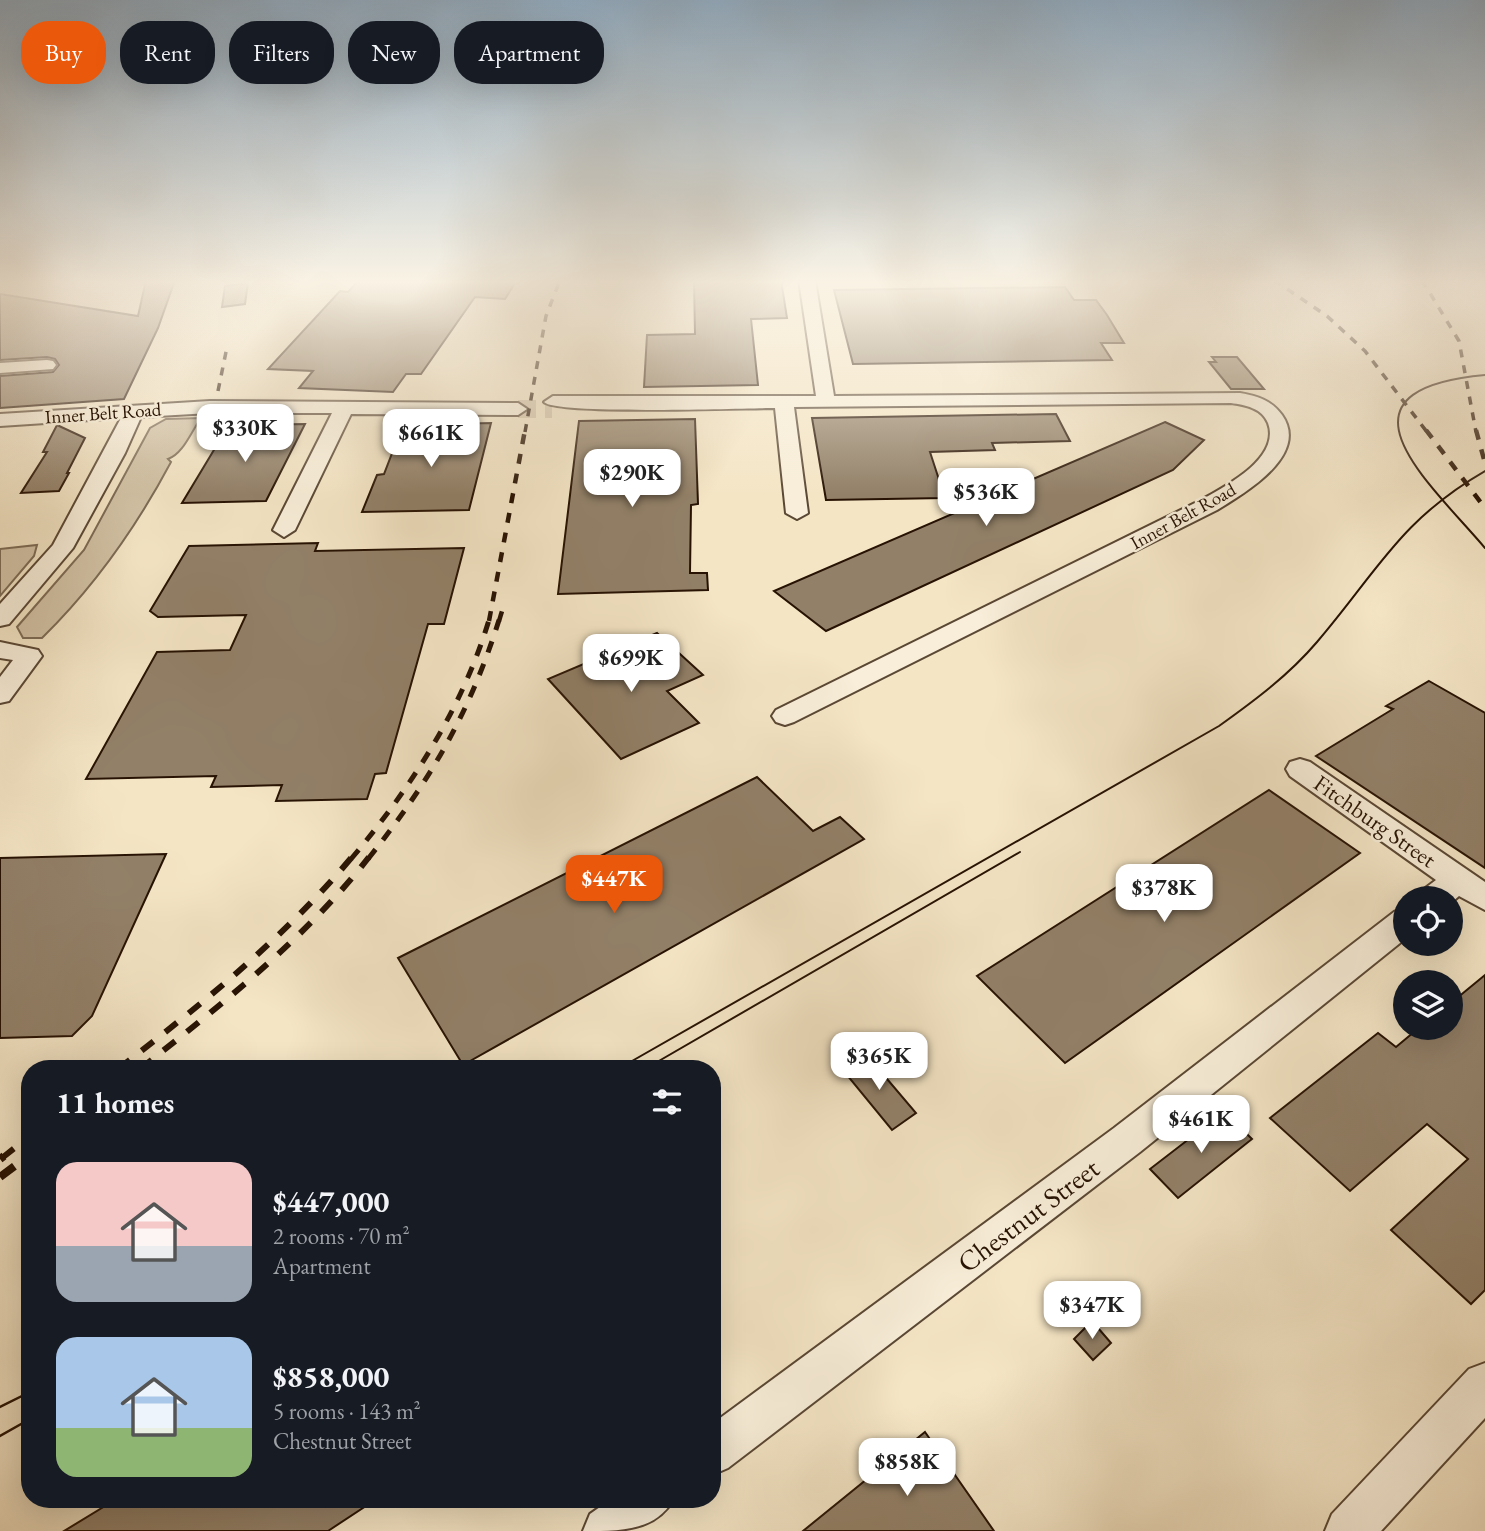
<!DOCTYPE html>
<meta charset="utf-8">
<style>
:root{--surface:#171b24;--page:#20242c;--text:#f1f3f6;--muted:#9ea1a6;--accent:#ea580c}
body{margin:0;font-family:"EB Garamond",serif;background:var(--page);color:var(--text);height:100vh;display:flex;flex-direction:column;font-size:26px;white-space:nowrap}
*{box-sizing:border-box;margin:0}
p{font-size:23px;color:var(--muted)}
.icon{flex:none;width:38px;height:38px;fill:none;stroke:currentColor;stroke-width:2;stroke-linecap:round;stroke-linejoin:round}
.map{position:relative;flex:1;overflow:hidden}
.side{position:absolute;left:21px;top:1060px;width:700px;height:448px;display:flex;flex-direction:column;background:var(--surface);border-radius:28px;box-shadow:0 7px 28px #0002}
.side>*{flex:none}
.hud{position:absolute;left:21px;top:21px;width:700px;height:63px;display:flex;gap:14px}
.controls{position:absolute;left:1393px;top:886px;display:grid;gap:14px}
.controls a{display:grid;place-items:center;width:70px;height:70px;border-radius:50%;background:var(--surface);box-shadow:0 7px 28px #0002;font-size:35px}
.price{position:absolute;translate:-50% -60px;padding:0 16px;border-radius:14px;background:#fff;color:#222;font-size:23px;line-height:46px;filter:drop-shadow(0 2px 4px #0008)}
.price::after{content:'';position:absolute;left:50%;top:42px;width:21px;height:16px;margin-left:-10px;background:inherit;clip-path:polygon(0 0,100% 0,50% 100%)}
.price.current{background:var(--accent);color:#fff}
ul{padding:0;list-style:none}
li{display:flex;align-items:center;gap:21px;height:175px;padding:0 35px}
li span{display:grid;place-items:center;flex:none;width:196px;height:140px;border-radius:21px;color:#555}
li>.icon{margin-inline-start:auto}
span .icon{width:84px;height:84px;fill:#fffc;stroke-width:1}
li b{font-size:30px}
h2{display:flex;justify-content:space-between;align-items:center;height:84px;padding:0 35px;font-size:30px}
.chip{padding:0 24px;border-radius:28px;background:var(--surface);box-shadow:0 7px 28px #0002;font-size:24px;line-height:63px}
.chip.current{background:var(--accent);color:#fff}
.map>svg:first-child{display:block}
</style>
<div class="map">
<svg width="1485" height="1531" viewBox="0 0 1485 1531">
<rect width="100%" height="100%" fill="#f4e5c5"/>
<filter id="stains"><feTurbulence type="fractalNoise" baseFrequency=".00286" numOctaves="4"/><feColorMatrix values="0 0 0 0 .2 0 0 0 0 .09 0 0 0 0 .02 0 0 0 .5 -.17"/></filter>
<radialGradient id="worn" r=".72"><stop offset=".6" stop-color="#630" stop-opacity="0"/><stop offset="1" stop-color="#630" stop-opacity=".3"/></radialGradient>
<g fill="#d1c1a4" stroke="#7c6a54" stroke-width="2">
<path d="M201,418C191,432 183,454 168,459L171,462C137,526 94,587 42,638H23L17,627L84,550L150,428L166,419Z"/>
<path d="M37,545L34,556L0,596V549Z"/>
</g>
<g fill="#928068" stroke="#271203" stroke-width="2">
<path d="M146,280H175L158,328L124,399L0,408V376L53,372L59,365L55,359L47,357L0,360V294L138,316Z"/>
<path d="M359,280H517L505,299L475,297L421,374H406L393,392L299,388L313,371L268,369L340,291L348,292Z"/>
<path d="M694,280H781L787,318L751,319L758,385L644,387L647,335L695,334Z"/>
<path d="M248,283L245,304L222,307L225,286Z"/>
<path d="M1065,287L1074,300H1096L1107,315L1124,343H1101L1112,360L853,364L834,290Z"/>
<path d="M1212,357H1237L1264,389H1231L1209,362H1216Z"/>
<path d="M1056,414L1070,441L992,443L995,450L930,452L945,498L826,500L812,418Z"/>
<path d="M695,419L698,504L691,505L690,573H707L708,590L558,594L579,421Z"/>
<path d="M1165,422L1204,440L1173,470L826,631L774,591Z"/>
<path d="M491,423L469,510L362,512L377,475L384,474L403,425Z"/>
<path d="M305,424L266,501L182,503L229,425Z"/>
<path d="M57,425L85,438L67,473H69L59,491L21,493L47,452H43Z"/>
<path d="M318,543L315,551L464,548L444,624H428L386,773L375,774L367,799L276,801L282,785L211,787L216,776L86,779L157,652L230,650L246,615L158,617L150,611L189,546Z"/>
<path d="M657,633L703,675L667,691L699,723L621,759L548,679Z"/>
<path d="M1429,681L1485,713V868L1316,756L1393,709L1386,706Z"/>
<path d="M757,777L813,831L840,817L864,839L463,1065L398,958Z"/>
<path d="M1269,790L1360,853L1065,1063L977,976Z"/>
<path d="M166,854L92,1016L72,1036L0,1038V858Z"/>
<path d="M1485,975V1290L1471,1304L1391,1230L1468,1159L1427,1124L1350,1191L1270,1118L1378,1033L1396,1047L1420,1027H1451V1003Z"/>
<path d="M865,1053L916,1113L892,1130L842,1069Z"/>
<path d="M1224,1112L1252,1139L1178,1198L1150,1169Z"/>
<path d="M1092,1321L1111,1343L1093,1360L1074,1339Z"/>
<path d="M925,1432L994,1531H803Z"/>
<path d="M115,1500H375L328,1531H64Z"/>
</g>
<g fill="none" stroke-linecap="round" stroke-linejoin="round">
<path stroke="#d5c5a8" stroke-width="18" stroke-dasharray="18 9" stroke-linecap="butt" d="M518,409H552"/>
<g stroke="#5a4734" stroke-width="4">
<g id="minor">
<path d="M799,280H815L834,396L1240,393C1257,396 1271,400 1282,415C1310,455 1245,493 1217,510L794,722L785,725L776,722L772,716L776,710L1201,500C1226,486 1281,458 1268,423C1262,408 1245,405 1231,403L794,407L808,513L797,519L786,513L775,408C745,408 555,415 544,402L553,396H816Z"/>
<path d="M47,360L53,361L56,365L53,369L0,373V363Z"/>
<path d="M210,401L518,403L527,409L518,415L351,414L295,530L284,537L273,530L332,413H210L141,417L125,453L73,548L9,624L0,626V604L53,545L121,418L0,426V414Z"/>
<path d="M0,642L38,650L42,656L9,701L0,703V677L13,660L0,658Z"/>
<path d="M1300,759L1310,762L1485,882V910L1459,896L1451,903V898H1419L1424,889L1436,880L1290,776L1286,769L1290,762Z"/>
<path d="M1405,908V939L1140,1152L728,1468L712,1475V1424L1114,1128L1394,912Z"/>
<path d="M1485,1363V1418L1381,1531H1325L1332,1514L1469,1369Z"/>
<path d="M610,1500H673C655,1531 621,1531 583,1531L590,1514Z"/>
</g>
</g>
<use href="#minor" fill="#f8eed9" fill-rule="evenodd"/>
<g stroke="#271203" stroke-width="2">
<path d="M1485,375C1321,390 1429,482 1485,548"/>
<path d="M618,1069L1219,726C1254,701 1289,675 1317,642C1377,572 1400,520 1485,471"/>
<path d="M645,1069L1020,852"/>
</g>
<g stroke="#271203" stroke-width="2.5">
<path d="M0,1407L30,1392"/>
<path d="M0,1436L30,1419"/>
</g>
<g stroke="#271203" stroke-width="3.5" stroke-dasharray="8 8" stroke-linecap="butt">
<path d="M1274,280L1327,316L1365,351L1427,432"/>
<path d="M1422,280L1459,341L1476,432"/>
<path d="M218,391L227,347"/>
<path d="M525,432L546,316L560,280"/>
</g>
<g stroke="#271203" stroke-width="4.5" stroke-dasharray="10 10" stroke-linecap="butt">
<path d="M1426,430L1485,508"/>
<path d="M1476,430L1485,463"/>
<path d="M489,621L525,430"/>
<path d="M499,621L503,608"/>
</g>
<g stroke="#271203" stroke-width="5" stroke-dasharray="12 12" stroke-linecap="butt">
<path d="M351,859C411,788 462,709 489,620"/>
<path d="M368,859C430,781 469,715 499,620"/>
</g>
<g stroke="#271203" stroke-width="6" stroke-dasharray="15 15" stroke-linecap="butt">
<path d="M118,1069C201,1005 284,938 352,857"/>
<path d="M140,1069C221,1005 305,939 369,857"/>
<path d="M2,1158L30,1136"/>
<path d="M25,1158L30,1154"/>
</g>
<g stroke="#271203" stroke-width="8" stroke-dasharray="18 18" stroke-linecap="butt">
<path d="M0,1159L4,1156"/>
<path d="M0,1177L28,1156"/>
</g>
</g>
<linearGradient id="sky" x2="0" y2="1"><stop stop-color="#91abc0"/><stop offset="0.57" stop-color="#faf3e5"/><stop offset="1" stop-color="#faf3e5" stop-opacity="0"/></linearGradient>
<rect width="1485" height="495" fill="url(#sky)"/>
<g text-anchor="middle" dominant-baseline="central" stroke-width="5" stroke-linejoin="round" paint-order="stroke">
<g font-size="19" fill="#271203" stroke="#f8eed9">
<text transform="translate(103 413) rotate(-4)">Inner Belt Road</text>
<text transform="translate(1183 516) rotate(-29)">Inner Belt Road</text>
</g>
<g font-size="23" fill="#271203" stroke="#f8eed9">
<text transform="translate(1375 821) rotate(35)">Fitchburg Street</text>
</g>
<g font-size="28" fill="#271203" stroke="#f8eed9">
<text transform="translate(1028 1215) rotate(-37)">Chestnut Street</text>
</g>
</g>
<rect width="100%" height="100%" filter="url(#stains)"/>
<rect width="100%" height="100%" fill="url(#worn)"/>
</svg>
<div class="controls">
<a><svg class="icon" aria-label="locate" viewBox="0 0 24 24"><circle cx="12" cy="12" r="6"/><path d="M12 2v4M12 18v4M2 12h4M18 12h4"/></svg></a>
<a><svg class="icon" aria-label="layers" viewBox="0 0 24 24"><path d="M12 4l9 5-9 5-9-5zM3 14l9 5 9-5"/></svg></a>
</div>
<b class="price" style="left:245px;top:464px">$330K</b>
<b class="price" style="left:431px;top:469px">$661K</b>
<b class="price" style="left:632px;top:509px">$290K</b>
<b class="price" style="left:986px;top:528px">$536K</b>
<b class="price" style="left:631px;top:694px">$699K</b>
<b class="price current" style="left:614px;top:915px">$447K</b>
<b class="price" style="left:1164px;top:924px">$378K</b>
<b class="price" style="left:879px;top:1092px">$365K</b>
<b class="price" style="left:1201px;top:1155px">$461K</b>
<b class="price" style="left:1092px;top:1341px">$347K</b>
<b class="price" style="left:907px;top:1498px">$858K</b>
<div class="hud">
<a class="chip current">Buy</a>
<a class="chip">Rent</a>
<a class="chip">Filters</a>
<a class="chip">New</a>
<a class="chip">Apartment</a>
</div>
<section class="side">
<h2>11 homes<svg class="icon" aria-label="filters" viewBox="0 0 24 24"><path d="M4 7h16M4 17h16"/><circle cx="9" cy="7" r="2"/><circle cx="15" cy="17" r="2"/></svg></h2>
<ul>
<li><span style="background:linear-gradient(#f6c9c9 60%,#9aa5b1 0)"><svg class="icon" aria-label="home" viewBox="0 0 24 24"><path d="M3 11l9-7 9 7M6 9v11h12V9"/></svg></span><div><b>$447,000</b><p>2 rooms · 70 m²</p><p>Apartment</p></div></li>
<li><span style="background:linear-gradient(#a9c7e8 65%,#8fb573 0)"><svg class="icon" aria-label="home" viewBox="0 0 24 24"><path d="M3 11l9-7 9 7M6 9v11h12V9"/></svg></span><div><b>$858,000</b><p>5 rooms · 143 m²</p><p>Chestnut Street</p></div></li>
</ul>
</section>
</div>
